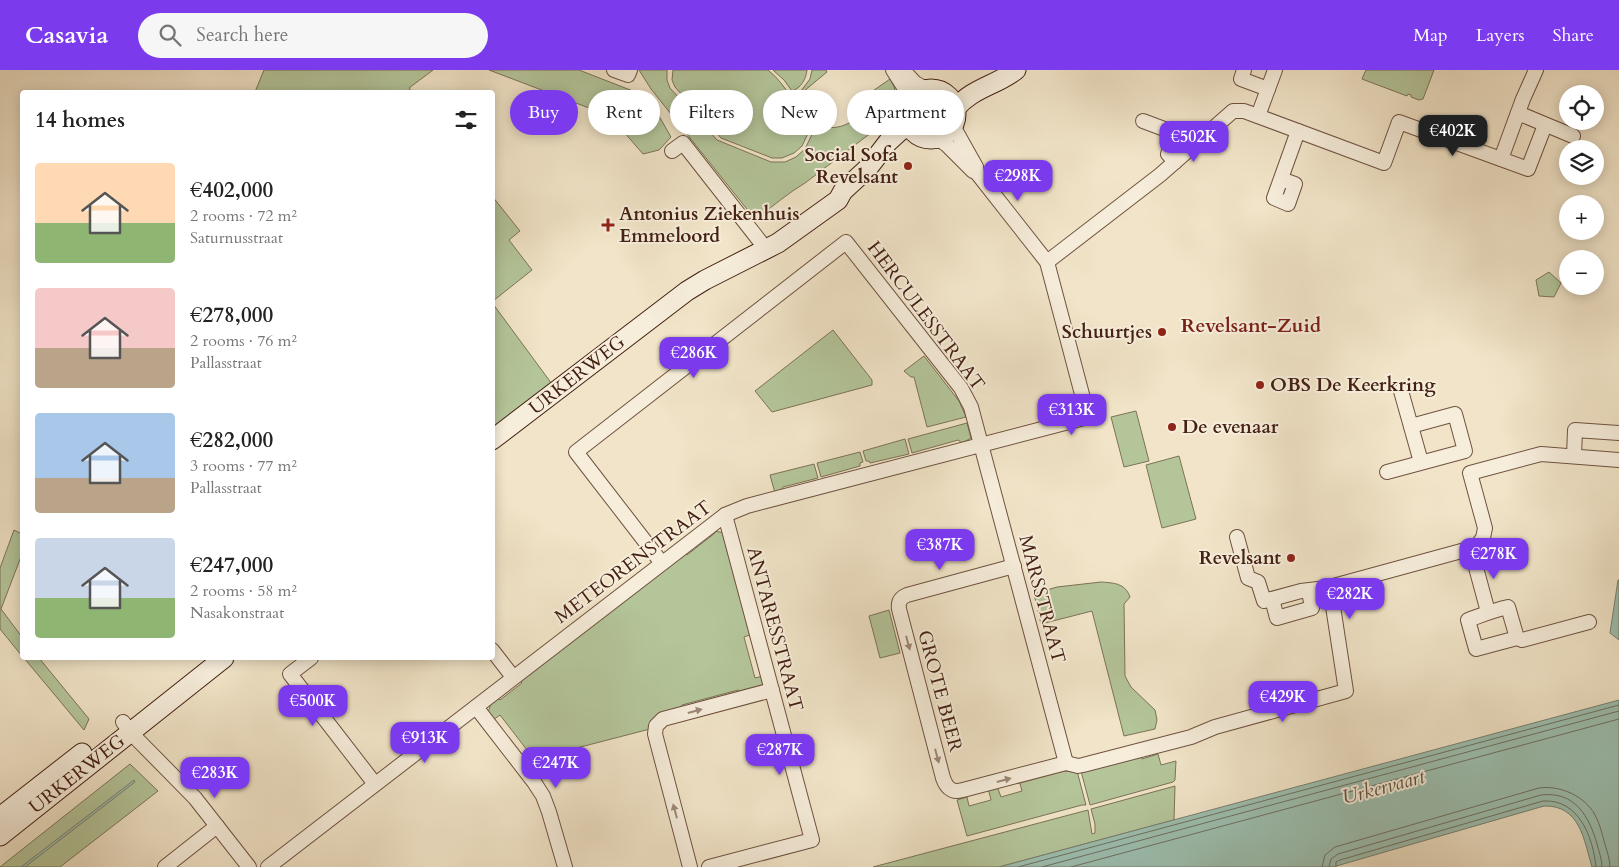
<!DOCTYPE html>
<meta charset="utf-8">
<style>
:root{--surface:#fff;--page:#f6f6f6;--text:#222;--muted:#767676;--accent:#7c3aed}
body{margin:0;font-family:Cardo,serif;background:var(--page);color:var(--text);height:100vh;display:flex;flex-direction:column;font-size:19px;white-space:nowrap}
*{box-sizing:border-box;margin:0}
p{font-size:16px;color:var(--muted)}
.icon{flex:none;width:28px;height:28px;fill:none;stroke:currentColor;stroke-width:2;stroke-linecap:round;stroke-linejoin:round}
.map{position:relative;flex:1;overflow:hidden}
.panel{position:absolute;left:20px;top:20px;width:475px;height:570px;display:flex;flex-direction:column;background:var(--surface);border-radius:5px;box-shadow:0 2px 12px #0003}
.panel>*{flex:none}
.banner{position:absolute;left:510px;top:20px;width:475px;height:45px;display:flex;gap:10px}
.buttons{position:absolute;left:1559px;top:15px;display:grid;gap:10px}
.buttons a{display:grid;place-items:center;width:45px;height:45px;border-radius:50%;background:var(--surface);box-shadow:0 2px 12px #0003;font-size:25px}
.price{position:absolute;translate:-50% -42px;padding:0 11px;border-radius:10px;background:var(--accent);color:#fff;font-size:16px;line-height:32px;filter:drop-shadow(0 1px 2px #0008)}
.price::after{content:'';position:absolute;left:50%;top:30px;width:15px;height:11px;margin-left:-8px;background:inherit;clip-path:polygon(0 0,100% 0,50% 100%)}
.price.selected{background:#222;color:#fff}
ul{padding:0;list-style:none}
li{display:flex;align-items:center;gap:15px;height:125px;padding:0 15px}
li span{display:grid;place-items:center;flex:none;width:140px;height:100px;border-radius:5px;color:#555}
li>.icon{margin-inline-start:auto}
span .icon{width:60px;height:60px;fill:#fffc;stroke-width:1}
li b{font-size:21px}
h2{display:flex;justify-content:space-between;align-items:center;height:60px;padding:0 15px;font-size:21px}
.chip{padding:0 18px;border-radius:22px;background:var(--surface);box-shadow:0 2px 12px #0003;font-size:18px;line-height:45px}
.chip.selected{background:var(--accent);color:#fff}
header{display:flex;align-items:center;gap:30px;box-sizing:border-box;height:70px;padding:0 25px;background:var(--accent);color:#fff}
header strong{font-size:24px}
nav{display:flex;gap:28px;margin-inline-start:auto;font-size:18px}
.search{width:350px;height:45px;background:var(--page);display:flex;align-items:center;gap:12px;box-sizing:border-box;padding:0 18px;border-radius:28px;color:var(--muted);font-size:19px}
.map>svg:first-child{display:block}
</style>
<header>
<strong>Casavia</strong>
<div class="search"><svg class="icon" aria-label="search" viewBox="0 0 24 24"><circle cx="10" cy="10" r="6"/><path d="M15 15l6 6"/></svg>Search here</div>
<nav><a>Map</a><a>Layers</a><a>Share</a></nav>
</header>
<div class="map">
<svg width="1619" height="797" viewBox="0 0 1619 797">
<rect width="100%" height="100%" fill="#f1e4c8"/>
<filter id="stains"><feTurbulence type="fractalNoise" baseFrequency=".004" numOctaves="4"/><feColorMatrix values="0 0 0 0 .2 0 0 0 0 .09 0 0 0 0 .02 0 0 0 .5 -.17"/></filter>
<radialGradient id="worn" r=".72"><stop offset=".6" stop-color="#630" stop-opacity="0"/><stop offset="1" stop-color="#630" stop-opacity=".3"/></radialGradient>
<g fill="#b4c59a" stroke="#7c7356">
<path d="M264,0H433L409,18L412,22H255Z"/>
<path d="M489,0H579L638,23L655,39L671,67L659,80L643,84L610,46Z"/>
<path d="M639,0H667V10L670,18L717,70L771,92H785L796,87L805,79L816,56C845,62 852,51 875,34L867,25L890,9C892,13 895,17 895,21C894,31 884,36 884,53L805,113C788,123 775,135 759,146L750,143L651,19Z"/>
<path d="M673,0H768C788,16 794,37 812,55L802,76L794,83L782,88H772L721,68L675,17L672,10Z"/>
<path d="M773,0H807C806,9 801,18 792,21L784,10Z"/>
<path d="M812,0H826L827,2L804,21L809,29L805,32L811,42L815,41L819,48L814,51L797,29L798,25L810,9Z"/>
<path d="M1366,0H1434L1423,29L1419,30L1411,27V25L1408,24L1407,26L1362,9Z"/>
<circle cx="931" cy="44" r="12"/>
<path d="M492,126L520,161L509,170L532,200L493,231Z"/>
<path d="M1549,202L1561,213L1554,227L1539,226L1536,210Z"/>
<path d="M493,234L552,314L493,361Z"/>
<path d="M833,260L872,310V315L772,342L755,321Z"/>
<path d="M924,286L959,331L966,347L927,357L914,307H911L904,301Z"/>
<path d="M1136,341L1149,391L1124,397L1111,347Z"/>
<path d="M967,353L971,368L962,373L958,370L912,383L908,369Z"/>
<path d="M905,369L909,384L870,393L869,391H866L863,381Z"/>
<path d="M860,382L863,392L860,393V396L821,407L817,393Z"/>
<path d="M1179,386L1196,449L1162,458L1146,395Z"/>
<path d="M814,394L818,408L783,417L781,421L775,423L770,405Z"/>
<path d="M14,460L22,464V484L1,539L22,567V586L0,559V498Z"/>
<path d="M715,461L724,463L726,477L752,564L744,567L755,608L763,606V614L760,619L746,624L738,620L682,635L678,641L650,659L534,689L500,645L493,650L488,643L491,633L498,628L500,630L522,613L520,611L685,483L687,485L715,463Z"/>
<path d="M1101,512C1114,513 1125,513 1130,527L1124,534L1125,606L1131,617L1155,640L1157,650L1155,659L1124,666L1092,541L1041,554L1034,524L1057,517Z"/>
<path d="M889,540L900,583L880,588L869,546Z"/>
<path d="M24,588H39L89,649L84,660Z"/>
<path d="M1158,684L1161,695L1176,691L1175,710L1173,712L1090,735L1081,701L1141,686L1142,689Z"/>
<path d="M130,694L158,721L60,797H0Z"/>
<path d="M1054,701H1077L1086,735H1082L967,766L957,730L967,727L969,736L991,730L988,718L997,716L1001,727L1022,721L1019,710Z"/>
<path d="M1175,716L1174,750L999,797H873L1088,740L1092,764L1095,763V754L1091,739Z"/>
</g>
<g fill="#9cbfb0" stroke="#798071">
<path d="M1618,510H1619V570L1610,563Z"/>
<path d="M1619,630V797H1592C1584,770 1580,735 1544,736L1333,797H999Z"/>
<path d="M134,710L135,712L25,797H21Z"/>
</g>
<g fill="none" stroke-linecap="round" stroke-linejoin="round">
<g stroke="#707061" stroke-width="1">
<path d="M1018,797L1619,635"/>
<path d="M1042,797L1619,641"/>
<path d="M1071,797L1619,649"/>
<path d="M1322,797L1325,785L1335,777L1539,718C1560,715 1585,726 1595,745C1600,754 1602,764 1605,774C1607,782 1610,789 1610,797"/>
<path d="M1329,797L1331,789L1338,784L1541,725C1575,721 1589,746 1597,774C1599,782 1602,789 1602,797"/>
<path d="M1336,797V792L1340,790L1543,731C1579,729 1593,767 1596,797"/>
</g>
<g stroke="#6f5240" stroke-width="16">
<g id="minor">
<path d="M614,0L628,5L630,0"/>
<path d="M893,0L907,22L909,30"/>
<path d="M903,0L915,13L926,19"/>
<path d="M1244,0L1241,9L1268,19"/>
<path d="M1518,43L1573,66"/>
<path d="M1258,46L1275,0"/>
<path d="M1143,51L1175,63L1190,66L1196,72"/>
<path d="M937,68L947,75L973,101"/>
<path d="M672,81L683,73L766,179"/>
<path d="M1501,89L1523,29L1536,0"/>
<path d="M1175,92L1168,84L1175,63"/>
<path d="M1281,109L1295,114L1288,134L1274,128L1298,61"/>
<path d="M1047,192L1160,105L1233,41H1244L1384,93L1399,52L1528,99L1545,55"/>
<path d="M1401,321L1421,392"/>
<path d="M1574,386L1575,360L1619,363"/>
<path d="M1387,402L1465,381L1455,344L1411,356"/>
<path d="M1237,467L1248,508L1258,512L1264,531L1301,521L1326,518L1476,477L1483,468L1485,458L1470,403L1541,384L1619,390"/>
<path d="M1471,479L1488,542"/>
<path d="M661,492L576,382L846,172L961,318L971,337L1066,693"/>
<path d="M1014,496L907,525C900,528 898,532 899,539L943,708C947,719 952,723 963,720L1066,693L1078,696L1083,695L1191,667L1215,657L1346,621L1330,517"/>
<path d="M1272,529L1277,548L1312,538L1309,521"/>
<path d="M1517,568L1508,537C1494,540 1482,545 1468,550L1476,579L1517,568L1522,570L1589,552"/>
<path d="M492,580L513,607"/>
<path d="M311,588L290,604L375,714"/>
<path d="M476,637L534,712L543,726L549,742L565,797"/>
<path d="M123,652L132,664L195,728L249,797"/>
<path d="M165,797L217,756"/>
<path d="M268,797L725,445L747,436L1088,347L1047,192L977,103L976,97L953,56"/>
<path d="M690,797L655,664L656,656L663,649L772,620"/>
<path d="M709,797L812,770L725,445"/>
</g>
</g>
<g stroke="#442112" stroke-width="21">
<g id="secondary">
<circle cx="931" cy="44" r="25"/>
<path d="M955,39C972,18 995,16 1016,0"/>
<path d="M492,370L687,221L705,210L778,173L838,130L843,121L868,98L888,72L900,61L906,50"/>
<path d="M0,747L82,683"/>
<path d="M0,766L224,588"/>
</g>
</g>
<use href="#minor" stroke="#f6eddb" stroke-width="14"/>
<use href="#secondary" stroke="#f6eddb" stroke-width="19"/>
</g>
<defs><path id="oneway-solid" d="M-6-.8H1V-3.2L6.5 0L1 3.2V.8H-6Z" transform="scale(1.25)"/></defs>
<g fill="#9d8776">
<use href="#oneway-solid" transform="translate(908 573) rotate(75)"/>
<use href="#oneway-solid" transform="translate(695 641) rotate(-15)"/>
<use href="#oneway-solid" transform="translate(937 686) rotate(75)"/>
<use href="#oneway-solid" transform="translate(1004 710) rotate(-15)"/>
<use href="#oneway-solid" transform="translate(675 741) rotate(-105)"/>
</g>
<g fill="#8f2418" stroke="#f6eddb" stroke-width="2">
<circle cx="908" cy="96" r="5"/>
<path d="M605.5 147.5h5v5h5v5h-5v5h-5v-5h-5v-5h5z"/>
<circle cx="1162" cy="262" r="5"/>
<circle cx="1260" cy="315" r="5"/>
<circle cx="1172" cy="357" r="5"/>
<circle cx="1291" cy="488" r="5"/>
</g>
<g text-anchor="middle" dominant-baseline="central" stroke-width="4" stroke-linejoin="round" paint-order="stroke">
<g font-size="19" font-weight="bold" fill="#442112" stroke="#f6eddb" text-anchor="end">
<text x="898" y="85">Social Sofa<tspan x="898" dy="22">Revelsant</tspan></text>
<text x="619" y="144" text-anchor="start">Antonius Ziekenhuis<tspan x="619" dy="22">Emmeloord</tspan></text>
<text x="1152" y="262">Schuurtjes</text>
<text x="1270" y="315" text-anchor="start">OBS De Keerkring</text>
<text x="1182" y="357" text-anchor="start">De evenaar</text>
<text x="1281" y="488">Revelsant</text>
</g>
<g font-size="19" fill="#442112" stroke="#f6eddb">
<text transform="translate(926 246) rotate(53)">HERCULESSTRAAT</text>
<text transform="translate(577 305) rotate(-38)">URKERWEG</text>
<text transform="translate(633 492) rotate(-37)">METEORENSTRAAT</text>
<text transform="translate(1042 529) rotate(75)">MARSSTRAAT</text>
<text transform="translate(775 559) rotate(75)">ANTARESSTRAAT</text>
<text transform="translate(940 621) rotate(75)">GROTE BEER</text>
<text transform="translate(77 704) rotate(-38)">URKERWEG</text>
</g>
<g font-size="20" font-weight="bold" fill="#7a1f14" stroke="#f6eddb">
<text x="1251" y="255">Revelsant-Zuid</text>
</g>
<g font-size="20" font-style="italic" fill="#5e5041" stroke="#f6eddb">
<text transform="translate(1383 717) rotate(-15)">Urkervaart</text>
</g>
</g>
<rect width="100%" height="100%" filter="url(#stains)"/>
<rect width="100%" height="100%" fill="url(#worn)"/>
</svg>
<div class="buttons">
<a><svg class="icon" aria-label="locate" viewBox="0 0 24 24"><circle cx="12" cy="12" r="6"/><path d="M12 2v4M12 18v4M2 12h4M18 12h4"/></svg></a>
<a><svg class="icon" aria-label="layers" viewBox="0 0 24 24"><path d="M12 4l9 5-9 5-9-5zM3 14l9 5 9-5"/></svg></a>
<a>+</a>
<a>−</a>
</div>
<b class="price selected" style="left:1453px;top:87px">€402K</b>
<b class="price" style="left:1194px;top:93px">€502K</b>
<b class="price" style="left:1018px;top:132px">€298K</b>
<b class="price" style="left:694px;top:309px">€286K</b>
<b class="price" style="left:1072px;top:366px">€313K</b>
<b class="price" style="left:940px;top:501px">€387K</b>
<b class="price" style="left:1494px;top:510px">€278K</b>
<b class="price" style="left:1350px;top:550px">€282K</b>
<b class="price" style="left:1283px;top:653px">€429K</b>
<b class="price" style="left:313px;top:657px">€500K</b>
<b class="price" style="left:425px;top:694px">€913K</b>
<b class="price" style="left:780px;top:706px">€287K</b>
<b class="price" style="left:556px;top:719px">€247K</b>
<b class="price" style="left:215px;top:729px">€283K</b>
<div class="banner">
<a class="chip selected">Buy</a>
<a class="chip">Rent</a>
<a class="chip">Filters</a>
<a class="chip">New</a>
<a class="chip">Apartment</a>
</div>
<section class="panel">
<h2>14 homes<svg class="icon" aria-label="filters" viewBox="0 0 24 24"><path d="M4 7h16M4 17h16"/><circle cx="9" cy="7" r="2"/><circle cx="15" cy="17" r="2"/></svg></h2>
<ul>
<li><span style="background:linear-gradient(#ffd9b3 60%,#8fb573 0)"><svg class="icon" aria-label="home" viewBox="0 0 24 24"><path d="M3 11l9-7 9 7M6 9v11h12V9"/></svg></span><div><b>€402,000</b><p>2 rooms · 72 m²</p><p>Saturnusstraat</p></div></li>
<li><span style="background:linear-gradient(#f6c9c9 60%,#b9a48a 0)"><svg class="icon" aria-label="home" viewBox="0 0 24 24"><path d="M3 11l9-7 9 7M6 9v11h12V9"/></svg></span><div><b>€278,000</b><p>2 rooms · 76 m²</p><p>Pallasstraat</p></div></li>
<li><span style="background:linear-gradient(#a9c7e8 65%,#b9a48a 0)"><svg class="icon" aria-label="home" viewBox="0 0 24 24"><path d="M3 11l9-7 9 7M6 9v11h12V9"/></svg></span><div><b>€282,000</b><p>3 rooms · 77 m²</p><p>Pallasstraat</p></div></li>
<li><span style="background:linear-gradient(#c9d6e8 60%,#8fb573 0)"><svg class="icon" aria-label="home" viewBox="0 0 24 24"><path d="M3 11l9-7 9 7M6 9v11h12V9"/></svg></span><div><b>€247,000</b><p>2 rooms · 58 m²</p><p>Nasakonstraat</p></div></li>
</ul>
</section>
</div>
